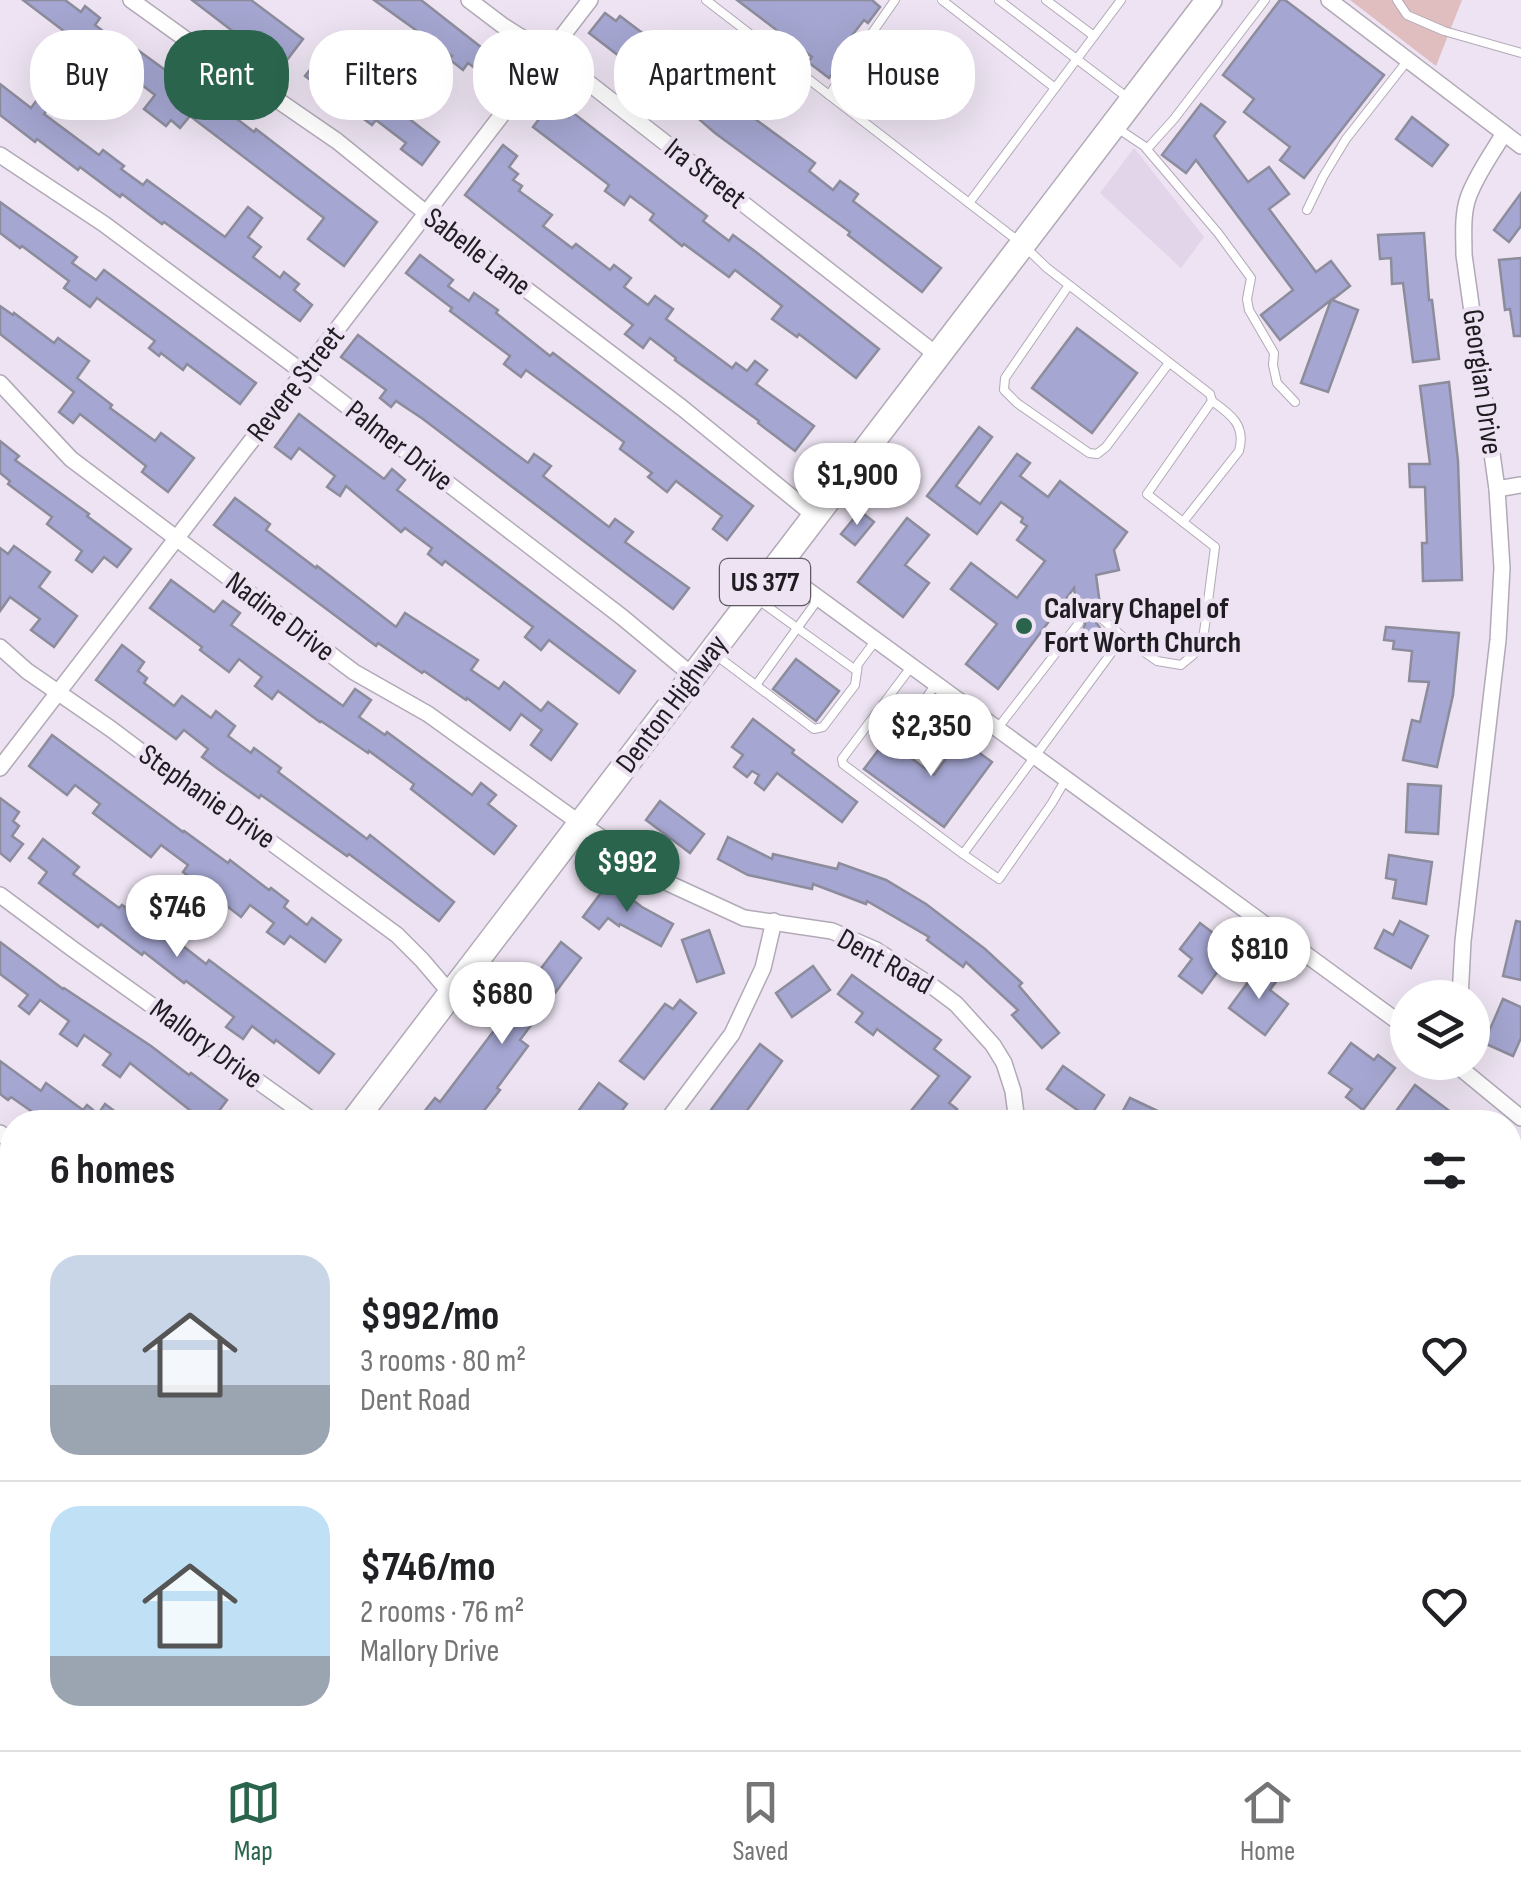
<!DOCTYPE html>
<meta charset="utf-8">
<style>
:root{--surface:#fff;--page:#f6f6f6;--text:#202124;--muted:#757577;--line:#e0e0e0;--accent:#2b644c}
body{margin:0;font-family:"Sofia Sans Condensed",sans-serif;background:var(--page);color:var(--text);height:100vh;display:flex;flex-direction:column;font-size:38px;white-space:nowrap}
*{box-sizing:border-box;margin:0}
p{font-size:32px;color:var(--muted)}
.icon{flex:none;width:55px;height:55px;fill:none;stroke:currentColor;stroke-width:2;stroke-linecap:round;stroke-linejoin:round}
.map{position:relative;flex:1;overflow:hidden}
.panel{position:absolute;left:0px;top:1110px;width:1522px;height:640px;display:flex;flex-direction:column;background:var(--surface);border-radius:40px 40px 0 0;box-shadow:0 10px 40px #0002}
.panel>*{flex:none}
.top-card{position:absolute;left:30px;top:30px;width:1000px;height:90px;display:flex;gap:20px}
.fabs{position:absolute;left:1390px;top:980px;display:grid;gap:20px}
.fabs a{display:grid;place-items:center;width:100px;height:100px;border-radius:50%;background:var(--surface);box-shadow:0 10px 40px #0002;font-size:50px}
.price{position:absolute;translate:-50% -85px;padding:0 22px;border-radius:35px;background:#fff;color:#222;font-size:32px;line-height:65px;filter:drop-shadow(0 2px 5px #0008)}
.price::after{content:'';position:absolute;left:50%;top:60px;width:30px;height:22px;margin-left:-15px;background:inherit;clip-path:polygon(0 0,100% 0,50% 100%)}
.price.active{background:var(--accent);color:#fff}
ul{padding:0;list-style:none}
li{display:flex;align-items:center;gap:30px;height:250px;padding:0 50px}
li+li{border-top:2px solid var(--line)}
li span{display:grid;place-items:center;flex:none;width:280px;height:200px;border-radius:30px;color:#555}
li>.icon{margin-inline-start:auto}
span .icon{width:120px;height:120px;fill:#fffc;stroke-width:1}
li b{font-size:42px}
h2{display:flex;justify-content:space-between;align-items:center;height:120px;padding:0 50px;font-size:42px}
.chip{padding:0 35px;border-radius:40px;background:var(--surface);box-shadow:0 10px 40px #0002;font-size:35px;line-height:90px}
.chip.active{background:var(--accent);color:#fff}
.tab-bar{display:flex;justify-content:space-around;align-items:center;height:140px;border-top:2px solid var(--line);background:var(--surface);font-size:28px;color:var(--muted)}
.tab-bar a{display:grid;justify-items:center;gap:5px}
.tab-bar .active{color:var(--accent)}
.map>svg:first-child{display:block}
</style>
<div class="map">
<svg width="1521" height="1750" viewBox="0 0 1521 1750">
<rect width="100%" height="100%" fill="#ede3f2"/>
<g fill="#e2d4e9">
<path d="M1134,148L1204,237L1181,268L1100,193Z"/>
<path d="M12,1615V1738H57L48,1750H0V1632Z"/>
</g>
<path fill="#e0bdbf" d="M1350,0H1462L1436,66Z"/>
<g fill="#a5a6d1" stroke="#8c8c9c" stroke-width="2.5">
<path d="M23,0H65L81,12L85,6L100,18L95,25L128,50L131,45L209,102L211,99L254,132L256,129L377,222L344,266L308,239L324,218L190,116L180,128L171,120L166,126L144,109L155,95L104,56L97,64L70,42L73,38Z"/>
<path d="M192,0H251L303,39L284,64L246,35L243,39Z"/>
<path d="M374,0H421L500,62L488,78L468,63L463,70L449,59L452,56Z"/>
<path d="M737,0H872L880,7L868,23L864,20L840,51L847,56L829,78L808,62L812,57Z"/>
<path d="M1280,0H1285L1384,75L1304,178L1280,160L1290,147L1244,112L1254,99L1223,75Z"/>
<path d="M605,13L616,21L620,16L649,38L645,43L691,78L693,76L734,107L736,105L815,163L809,171L833,190L840,181L858,194L853,201L941,268L922,292L848,235L850,232L715,133L684,106L589,33Z"/>
<path d="M320,57L332,66L338,59L374,86L378,81L396,94L389,103L439,142L422,165L401,149L406,143L376,120L372,125L305,76Z"/>
<path d="M0,84L31,108L39,97L50,106L44,114L99,155L103,150L124,166L121,169L143,185L147,180L225,237L248,207L262,218L248,237L261,247L253,257L280,278L284,272L299,284L294,290L312,305L300,321L164,222L162,224L122,194L120,197L80,167L78,170L37,139L35,142L0,115Z"/>
<path d="M543,96L569,117L572,112L707,216L703,221L729,241L733,235L756,252L879,349L856,378L799,334L797,337L772,319L782,306L735,270L729,277L684,244L682,246L650,220L654,214L630,196L624,205L605,191L609,185L533,127L539,119L530,112Z"/>
<path d="M1201,104L1225,122L1214,136L1248,182L1269,167L1289,194L1269,209L1316,272L1331,261L1350,286L1332,300L1358,310L1328,392L1301,383L1331,300L1280,340L1261,315L1293,290L1196,160L1186,173L1162,155Z"/>
<path d="M1412,117L1448,145L1432,166L1396,139Z"/>
<path d="M503,145L517,156L509,167L518,174L513,180L522,186L519,191L552,215L543,226L572,248L576,244L610,270L614,265L631,278L624,287L648,305L655,296L673,309L666,319L732,368L736,363L747,371L755,361L767,370L756,384L814,426L795,451L758,423L759,421L675,360L676,358L650,338L643,348L625,334L633,325L465,195Z"/>
<path d="M1521,193V226L1509,242L1494,230Z"/>
<path d="M0,202L77,257L72,263L96,280L104,270L256,383L240,404L187,364L183,370L161,353L159,356L149,348L155,341L97,298L90,307L64,288L69,281L22,246L20,248L0,233Z"/>
<path d="M1424,233L1429,300H1432L1439,359L1413,362L1403,283L1392,284L1391,258L1380,259L1378,235Z"/>
<path d="M420,255L453,280L448,286L469,301L474,293L498,310L496,313L550,356L553,353L753,506L727,540L713,529L722,516L676,481L667,492L648,477L652,473L620,449L624,442L526,370L521,377L504,364L510,356L450,311L452,308L406,273Z"/>
<path d="M1521,258V336H1514L1510,309L1505,310L1499,260Z"/>
<path d="M0,306L13,315L14,313L54,343L58,338L89,361L77,378L112,405L110,408L155,441L161,433L194,458L168,492L142,472L146,466L80,414L73,423L59,412L74,392L0,334Z"/>
<path d="M1077,328L1137,373L1092,433L1032,388Z"/>
<path d="M358,335L528,463L534,454L551,466L543,476L609,527L615,519L633,532L625,542L689,588L673,609L423,419L396,401L391,407L380,398L386,390L341,357Z"/>
<path d="M1449,382L1458,461L1462,580L1423,581L1422,543H1427L1425,487H1410L1409,464H1430L1420,386Z"/>
<path d="M299,414L384,479L392,469L405,480L397,490L635,671L619,693L549,640L541,650L525,637L533,627L445,561L442,565L428,554L432,548L405,528L401,532L346,486L340,496L327,487L335,476L299,448L291,459L275,447Z"/>
<path d="M979,427L992,437L956,486L980,504L1017,454L1030,463L1020,476L1048,497L1060,481L1127,532L1114,550L1119,570L1096,575L1101,612L1096,615L1095,621L1104,633L1081,637L1086,621L1083,617L1078,616L1074,588L998,689L966,664L997,624L951,589L971,563L1017,598L1045,561L1017,540L1027,526L1021,522L1023,518L1001,502L977,534L927,496Z"/>
<path d="M0,441L19,456L15,460L89,514L87,516L131,549L117,567L104,557L92,572L76,560L82,551L47,524L52,517L8,484L10,481L0,473Z"/>
<path d="M235,498L270,524L266,530L316,568L317,566L396,627L405,613L478,660L471,670L499,689L504,682L541,711L548,702L577,724L551,760L531,745L542,730L521,714L510,730L467,698L466,700L424,671L422,673L378,643L376,646L214,525Z"/>
<path d="M860,511L874,522L855,545L841,534Z"/>
<path d="M907,518L929,535L905,565L929,583L903,617L858,582Z"/>
<path d="M14,546L50,572L39,587L77,616L54,647L31,630L40,619L10,597L0,611V548L8,554Z"/>
<path d="M171,580L214,612L223,601L240,613L231,625L343,706L355,689L371,700L359,717L385,735L387,732L472,795L481,783L496,795L488,804L516,826L494,854L411,789L414,784L369,751L368,753L321,721L320,722L278,691L272,699L255,686L262,677L239,659L229,672L200,650L202,647L150,608Z"/>
<path d="M1386,627L1459,633L1453,695L1437,767L1403,760L1412,720L1420,722L1429,682L1409,681L1412,651L1393,649L1394,641L1384,640Z"/>
<path d="M122,645L144,662L138,671L147,678L144,683L174,706L182,696L211,718L216,711L235,726L228,736L251,753L254,748L281,768L278,772L367,839L370,835L454,902L439,921L349,854L347,856L261,795L259,798L218,769L202,757L208,749L184,730L176,739L96,680Z"/>
<path d="M796,659L839,691L816,721L773,689Z"/>
<path d="M753,719L794,750L792,753L857,802L842,822L777,773L764,790L755,783L759,775L752,771L747,777L734,767L743,755L732,747Z"/>
<path d="M52,735L183,832L184,831L228,863L230,860L269,890L271,888L288,901L284,907L307,925L312,918L341,940L325,962L290,936L284,944L267,932L274,923L250,905L241,917L183,872L188,865L161,845L151,857L93,813L100,804L75,785L67,795L29,766Z"/>
<path d="M960,739L992,762L944,827L864,769L886,740L888,749L893,751L899,749L934,775Z"/>
<path d="M1408,784L1441,786L1438,834L1406,832Z"/>
<path d="M0,798L19,812L13,821L19,826L12,836L23,844L10,861L0,853Z"/>
<path d="M660,801L704,834L690,853L646,820Z"/>
<path d="M728,837L772,859L773,854L837,869L839,863L886,880L926,904L985,949L1022,983L1019,986L1059,1033L1042,1048L1012,1015L1018,1010L966,962L963,967L927,940L929,937L867,901L866,904L813,884L812,889L748,875L718,859Z"/>
<path d="M43,839L79,867L73,874L119,908L122,905L162,935L165,932L206,964L209,960L334,1054L319,1073L276,1040L274,1043L252,1026L243,1039L226,1027L234,1017L186,981L184,983L144,952L142,955L101,924L98,927L39,883L47,872L29,858Z"/>
<path d="M1389,855L1432,862L1426,904L1393,898L1396,880L1386,878Z"/>
<path d="M609,882L642,907L673,924L661,946L620,924L619,926L608,918L599,929L583,917Z"/>
<path d="M1400,921L1428,936L1411,968L1375,948L1384,930L1393,935Z"/>
<path d="M1516,921L1521,922V980L1503,976Z"/>
<path d="M1200,923L1234,949L1202,993L1179,976L1192,959L1180,949Z"/>
<path d="M709,930L724,973L697,982L682,940Z"/>
<path d="M0,942L63,989L64,988L151,1046L189,1075L191,1073L227,1100L211,1122H205L130,1063L120,1077L103,1065L111,1054L84,1035L77,1046L60,1034L69,1021L40,1000L29,1014L19,1006L28,995L0,974Z"/>
<path d="M561,942L581,958L520,1040L528,1046L497,1088L500,1090L475,1122H416L435,1098L440,1102Z"/>
<path d="M813,966L830,990L792,1017L776,993Z"/>
<path d="M1260,966L1278,979L1270,990L1288,1004L1265,1035L1229,1008Z"/>
<path d="M852,975L941,1040L934,1049L970,1077L949,1103L957,1109L946,1122H902L939,1076L877,1029L873,1035L856,1022L863,1013L838,994Z"/>
<path d="M1503,999L1521,1007V1038L1513,1056L1484,1043Z"/>
<path d="M680,1000L696,1013L644,1079L620,1061L665,1004L673,1009Z"/>
<path d="M1351,1043L1374,1060L1378,1055L1395,1068L1363,1110L1346,1097L1352,1089L1329,1073Z"/>
<path d="M760,1044L782,1061L751,1105L738,1122H702Z"/>
<path d="M0,1061L41,1091L46,1083L83,1110L87,1105L98,1114L105,1104L129,1122H47L11,1097L8,1100L0,1094Z"/>
<path d="M1063,1066L1104,1095L1089,1118L1047,1089Z"/>
<path d="M599,1083L627,1104L613,1122H581L574,1117Z"/>
<path d="M1415,1085L1452,1113L1445,1122H1405L1394,1114Z"/>
<path d="M1130,1098L1181,1122H1117Z"/>
<path d="M0,1298L12,1308V1353L0,1344Z"/>
<path d="M12,1705V1738H34L25,1750H0V1721Z"/>
<path d="M1004,1738H1049L1050,1750H1005Z"/>
</g>
<g fill="none" stroke-linecap="round" stroke-linejoin="round">
<g stroke="#b2a9b7" stroke-width="10">
<g id="lane">
<path d="M706,0L1022,244L1047,268L1210,394L1212,401L1147,494L1215,547L1203,640L1193,655L1181,665L1157,661L1123,637L963,854L999,879L1052,803L1066,779"/>
<path d="M942,0L1055,88"/>
<path d="M999,0L1128,98"/>
<path d="M1046,0L1094,36"/>
<path d="M1397,0L1407,15L1444,31L1521,53"/>
<path d="M829,95L895,0"/>
<path d="M1117,128L1144,146L1218,233L1251,278L1247,299L1249,310L1274,353L1273,365L1277,383L1295,402"/>
<path d="M1147,149L1174,119L1265,0"/>
<path d="M969,203L1121,0"/>
<path d="M1307,210L1323,177L1346,139L1408,60"/>
<path d="M1069,285L1005,378L1004,390L1017,403L1089,453L1097,454L1106,447L1169,363"/>
<path d="M1183,522L1239,451C1246,426 1232,415 1212,401"/>
<path d="M757,599L857,671"/>
<path d="M1102,619L1123,637"/>
<path d="M717,656L814,729L823,727L855,685L858,664L876,640"/>
<path d="M911,667L842,759L843,764L963,854"/>
<path d="M756,685L819,598"/>
<path d="M997,729L1079,623"/>
<path d="M893,744L936,684"/>
<path d="M0,1495L12,1478"/>
<path d="M0,1508L12,1517"/>
<path d="M118,1738L125,1750"/>
</g>
</g>
<g stroke="#b2a9b7" stroke-width="18">
<g id="street">
<path d="M131,0L230,71L260,88L337,141L426,213L681,407L815,516"/>
<path d="M469,0L502,25L567,66L937,355"/>
<path d="M1329,0L1521,146"/>
<path d="M0,155L104,224L304,373L622,617L693,676"/>
<path d="M0,383L71,459L354,672L428,714L581,824L670,884L744,918L832,931L876,950L932,986L956,1004L993,1045L1004,1063L1013,1091L1017,1122"/>
<path d="M1497,489L1521,485"/>
<path d="M776,567L1408,1029"/>
<path d="M0,647L27,671L111,729L188,787L246,824L397,935L422,960L451,994"/>
<path d="M0,768L590,0"/>
<path d="M0,895L74,950L315,1122"/>
<path d="M1460,998L1463,941L1498,640L1502,568L1497,489L1464,255C1464,236 1462,216 1468,198C1476,175 1492,154 1504,133"/>
<path d="M1453,1062L1521,1118"/>
<path d="M666,1122L732,1034L763,968L774,921"/>
<path d="M0,1133L12,1142"/>
<path d="M0,1396L12,1406"/>
<path d="M1510,1431L1521,1439"/>
<path d="M284,1738L292,1750"/>
<path d="M72,1750L85,1738"/>
</g>
</g>
<g stroke="#b2a9b7" stroke-width="28">
<g id="primary">
<path d="M353,1122L1209,0"/>
<path d="M0,1584L12,1567"/>
</g>
</g>
<use href="#lane" stroke="#fff" stroke-width="8"/>
<use href="#street" stroke="#fff" stroke-width="15"/>
<use href="#primary" stroke="#fff" stroke-width="25"/>
</g>
<circle fill="#2b644c" stroke="#ede3f2" stroke-width="4" cx="1024" cy="626" r="10"/>
<g text-anchor="middle" dominant-baseline="central" stroke-width="9" stroke-linejoin="round" paint-order="stroke">
<rect fill="#ede3f2" stroke="#5e5860" stroke-width="2.5" x="720" y="559" width="90" height="46" rx="8"/>
<g font-size="28" font-weight="bold" fill="#201d22">
<text x="765" y="582">US 377</text>
</g>
<g font-size="30" fill="#201d22" stroke="#ede3f2">
<text transform="translate(705 174) rotate(38)">Ira Street</text>
<text transform="translate(477 252) rotate(37)">Sabelle Lane</text>
<text transform="translate(1482 382) rotate(82)">Georgian Drive</text>
<text transform="translate(296 384) rotate(-52)">Revere Street</text>
<text transform="translate(399 446) rotate(38)">Palmer Drive</text>
<text transform="translate(280 617) rotate(37)">Nadine Drive</text>
<text transform="translate(672 704) rotate(-53)">Denton Highway</text>
<text transform="translate(207 797) rotate(35)">Stephanie Drive</text>
<text transform="translate(885 962) rotate(29)">Dent Road</text>
<text transform="translate(206 1044) rotate(36)">Mallory Drive</text>
</g>
<g font-size="30" font-weight="bold" fill="#201d22" stroke="#ede3f2" text-anchor="start">
<text x="1044" y="609">Calvary Chapel of<tspan x="1044" dy="34">Fort Worth Church</tspan></text>
</g>
</g>
</svg>
<div class="fabs">
<a><svg class="icon" aria-label="layers" viewBox="0 0 24 24"><path d="M12 4l9 5-9 5-9-5zM3 14l9 5 9-5"/></svg></a>
</div>
<b class="price" style="left:857px;top:528px">$1,900</b>
<b class="price" style="left:931px;top:779px">$2,350</b>
<b class="price active" style="left:627px;top:915px">$992</b>
<b class="price" style="left:177px;top:960px">$746</b>
<b class="price" style="left:1259px;top:1002px">$810</b>
<b class="price" style="left:502px;top:1047px">$680</b>
<div class="top-card">
<a class="chip">Buy</a>
<a class="chip active">Rent</a>
<a class="chip">Filters</a>
<a class="chip">New</a>
<a class="chip">Apartment</a>
<a class="chip">House</a>
</div>
<section class="panel">
<h2>6 homes<svg class="icon" aria-label="filters" viewBox="0 0 24 24"><path d="M4 7h16M4 17h16"/><circle cx="9" cy="7" r="2"/><circle cx="15" cy="17" r="2"/></svg></h2>
<ul>
<li><span style="background:linear-gradient(#c9d6e8 65%,#9aa5b1 0)"><svg class="icon" aria-label="home" viewBox="0 0 24 24"><path d="M3 11l9-7 9 7M6 9v11h12V9"/></svg></span><div><b>$992/mo</b><p>3 rooms · 80 m²</p><p>Dent Road</p></div><svg class="icon" aria-label="heart" viewBox="0 0 24 24"><path d="M12 20l-8-8c-3-5 5-10 8-4 3-6 11-1 8 4z"/></svg></li>
<li><span style="background:linear-gradient(#bfe0f5 75%,#9aa5b1 0)"><svg class="icon" aria-label="home" viewBox="0 0 24 24"><path d="M3 11l9-7 9 7M6 9v11h12V9"/></svg></span><div><b>$746/mo</b><p>2 rooms · 76 m²</p><p>Mallory Drive</p></div><svg class="icon" aria-label="heart" viewBox="0 0 24 24"><path d="M12 20l-8-8c-3-5 5-10 8-4 3-6 11-1 8 4z"/></svg></li>
</ul>
</section>
</div>
<nav class="tab-bar">
<a class="active"><svg class="icon" aria-label="map" viewBox="0 0 24 24"><path d="M3 6l6-2 6 2 6-2v14l-6 2-6-2-6 2zM9 4v14M15 6v14"/></svg>Map</a>
<a><svg class="icon" aria-label="saved" viewBox="0 0 24 24"><path d="M7 4h10v16l-5-4-5 4z"/></svg>Saved</a>
<a><svg class="icon" aria-label="home" viewBox="0 0 24 24"><path d="M3 11l9-7 9 7M6 9v11h12V9"/></svg>Home</a>
</nav>
